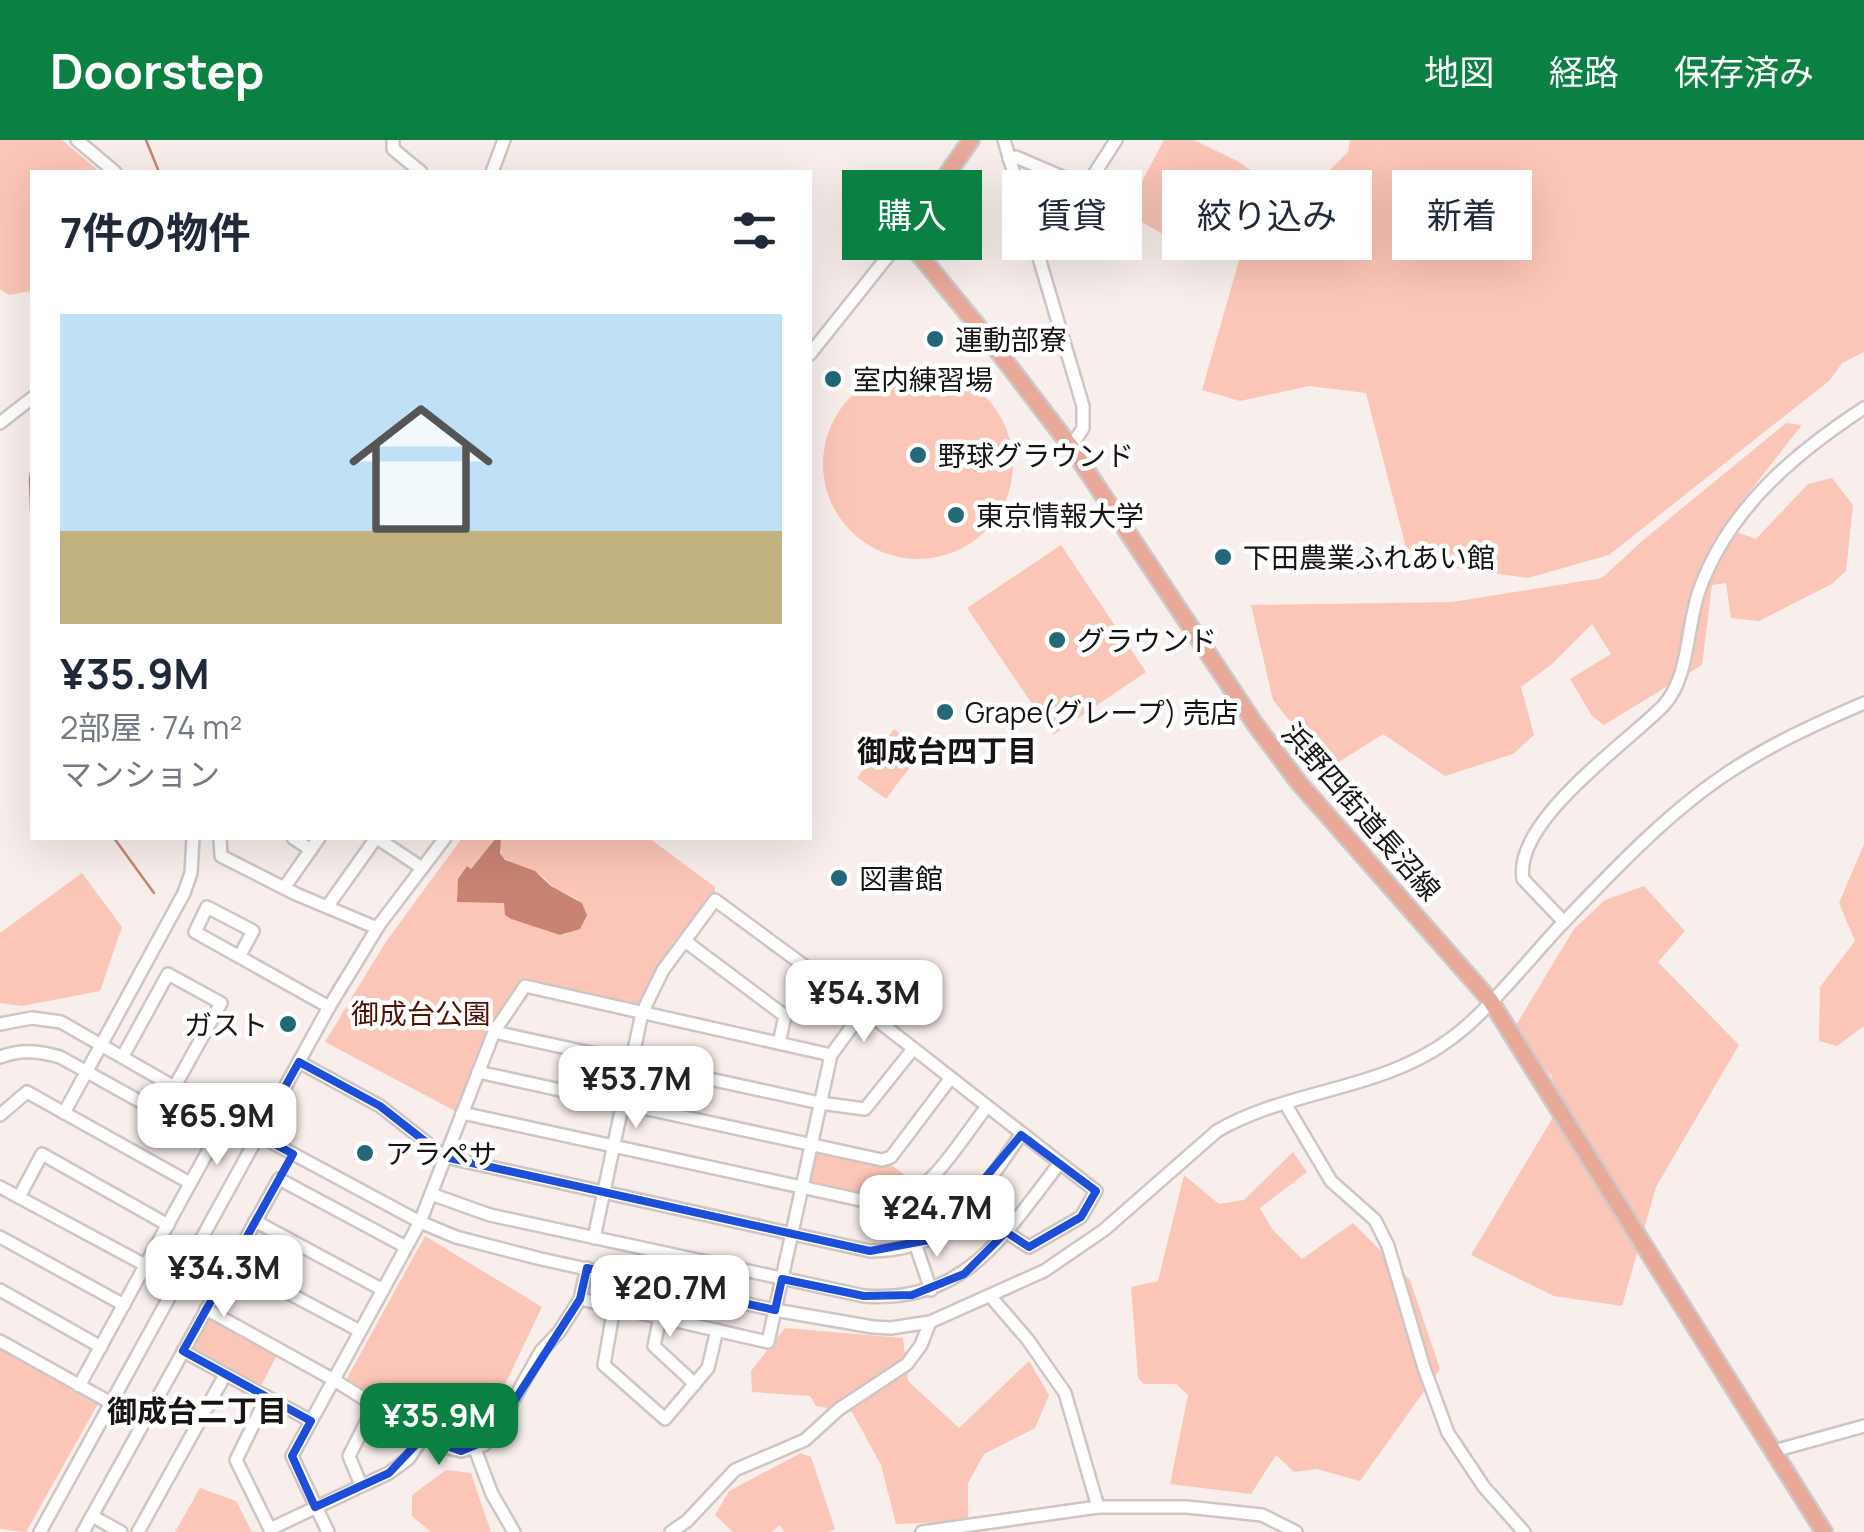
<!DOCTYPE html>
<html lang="ja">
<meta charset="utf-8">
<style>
:root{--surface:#fff;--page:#f6f6f7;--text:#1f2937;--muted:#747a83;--accent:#0b8043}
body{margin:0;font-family:Manrope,"Noto Sans JP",sans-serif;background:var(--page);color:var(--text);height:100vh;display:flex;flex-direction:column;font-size:38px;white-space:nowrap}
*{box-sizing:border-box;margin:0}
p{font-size:32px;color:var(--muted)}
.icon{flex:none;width:55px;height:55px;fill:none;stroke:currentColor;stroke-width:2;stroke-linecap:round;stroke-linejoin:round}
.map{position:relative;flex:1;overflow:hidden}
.side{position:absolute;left:30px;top:30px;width:782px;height:670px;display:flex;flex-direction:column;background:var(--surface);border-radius:0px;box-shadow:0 10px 40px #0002}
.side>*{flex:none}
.hud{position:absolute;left:842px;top:30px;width:870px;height:90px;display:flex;gap:20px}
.price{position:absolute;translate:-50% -85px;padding:0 22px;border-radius:20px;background:#fff;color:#222;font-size:32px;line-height:65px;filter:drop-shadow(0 2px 5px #0008)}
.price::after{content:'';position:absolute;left:50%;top:60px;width:30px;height:22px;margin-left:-15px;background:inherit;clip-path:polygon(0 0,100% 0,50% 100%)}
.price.selected{background:var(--accent);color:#fff}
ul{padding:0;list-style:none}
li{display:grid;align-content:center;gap:20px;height:530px;padding:0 30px}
li span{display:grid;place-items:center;height:310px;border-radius:0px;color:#555}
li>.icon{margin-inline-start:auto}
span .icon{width:180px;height:180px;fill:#fffc;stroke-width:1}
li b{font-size:42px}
h2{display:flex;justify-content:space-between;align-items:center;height:120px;padding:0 30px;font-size:42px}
.chip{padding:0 35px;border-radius:0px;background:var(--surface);box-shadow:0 10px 40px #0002;font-size:35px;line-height:90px}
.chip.selected{background:var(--accent);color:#fff}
header{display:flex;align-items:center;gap:60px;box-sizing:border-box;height:140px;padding:0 50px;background:var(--accent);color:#fff}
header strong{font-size:48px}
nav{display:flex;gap:55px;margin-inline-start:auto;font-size:35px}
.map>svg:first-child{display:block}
</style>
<header>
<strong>Doorstep</strong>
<nav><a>地図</a><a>経路</a><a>保存済み</a></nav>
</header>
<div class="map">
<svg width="1864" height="1392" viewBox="0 0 1864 1392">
<rect width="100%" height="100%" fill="#f8efec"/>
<g fill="#fbc5b7">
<path d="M0,0H62L100,32H32V151L9,155L0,149Z"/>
<path d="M1164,0H1194L1237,21L1298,62L1348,12L1350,0H1864V212L1842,223L1830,240L1609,415L1528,438L1435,425L1406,408L1366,253L1309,246L1240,261L1202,250L1242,110L1224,100L1163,94L1125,73Z"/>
<circle cx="918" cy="324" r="95"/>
<path d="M1786,283L1802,285L1739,365L1737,392L1756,399L1808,344L1832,338L1853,365L1846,431L1832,444L1759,481L1731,478L1726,443L1712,445L1702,525L1604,585L1592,576L1570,539L1611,514L1592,484L1551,525L1521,547L1534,595L1513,614L1445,636L1383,594L1328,629L1273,560L1251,465L1452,462L1602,438L1642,401Z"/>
<path d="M1061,405L1146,532L1053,595L967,468Z"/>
<path d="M894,589L923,610L886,659L857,638Z"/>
<path d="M462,698H496L471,729L505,763L511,779L560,795L567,794L584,766C576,756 567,755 556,749C549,744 545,737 537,733C519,722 495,727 501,698H649L715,747V756L641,864L636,867L525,842L489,887L457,972L325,902L385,803Z"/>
<path d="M1864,704V886L1837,906L1819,901L1820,847L1855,801L1839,763Z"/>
<path d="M82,733L122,787L100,851L22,866L0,863V793Z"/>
<path d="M1644,746L1685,791L1658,822L1739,905L1656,1047L1622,1166L1554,1156L1471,1115L1562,962L1551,936L1513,890L1574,789L1605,760Z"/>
<path d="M820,1009L890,1024L920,1046L889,1063L809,1043L815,1011Z"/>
<path d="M1293,1012L1307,1032L1260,1068L1272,1089L1302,1119L1353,1083L1410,1140L1440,1229L1360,1341L1317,1329L1294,1332L1276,1315L1251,1354L1170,1344L1188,1255L1176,1244H1144L1138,1238L1131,1147L1158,1141L1184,1035L1219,1064L1244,1060Z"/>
<path d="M425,1096L542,1167L478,1301L454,1303L346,1240Z"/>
<path d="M211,1177L278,1213L260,1248L193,1213L192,1205L206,1178Z"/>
<path d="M785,1188L903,1198L908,1241L959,1288L1029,1221L1049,1255L1035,1288L984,1314L968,1343V1381L896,1384L881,1325L852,1272L816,1266L810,1256L752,1252L751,1231Z"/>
<path d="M0,1207L99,1262L26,1392L0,1389Z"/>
<path d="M801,1313L811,1317L835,1389L828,1392H784L780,1385L772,1392H733L715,1375L729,1351Z"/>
<path d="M446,1330L471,1333L491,1392H431L412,1376V1355Z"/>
<path d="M200,1348L236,1361L252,1392H175Z"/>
</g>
<path fill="#c88372" d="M496,698H501L500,713L505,720L535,731L551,746L582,763L587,775L580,789L560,795L511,779L505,775L504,763L457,762L458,739L467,726L471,729Z"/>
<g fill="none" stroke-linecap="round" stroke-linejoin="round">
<g stroke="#c88372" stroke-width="2.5">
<path d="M146,0L159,32"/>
<path d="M32,327L30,339L32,395"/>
<path d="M114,698L154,753"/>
</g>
<g stroke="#cfc6c4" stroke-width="16">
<g id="minor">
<path d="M77,0L115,32"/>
<path d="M393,0V9L421,32"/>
<path d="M1004,0L1083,266V288L1071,307"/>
<path d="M1009,19L1016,17L1086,47L1116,0"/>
<path d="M492,32L504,0"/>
<path d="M810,214L904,96"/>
<path d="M0,283L32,258"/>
<path d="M220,698L221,716L296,754L377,788"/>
<path d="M293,698L311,710"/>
<path d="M377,698L422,728"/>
<path d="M284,748L319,698"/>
<path d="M327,767L376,698"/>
<path d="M1564,782L1523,739C1513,681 1627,603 1663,566C1690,537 1686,488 1699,451C1728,369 1794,314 1864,268"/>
<path d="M685,801L785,876L779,903"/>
<path d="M239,817L253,791L207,767L195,792L329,867"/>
<path d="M0,884L32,878L61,882L258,995L420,1082L456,1097L541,1119L775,1170L873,1187L891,1188L930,1182L1044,1131L1104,1090L1217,991C1289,949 1380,951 1449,900C1486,874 1528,820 1560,786C1610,734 1663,677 1723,636C1767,606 1815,584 1864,563"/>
<path d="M494,892L820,963L865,969L913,909"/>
<path d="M123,916L168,834L221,863L175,946"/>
<path d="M0,917C21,909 39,911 60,917L213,1002L79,1246"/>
<path d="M299,922L380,966L445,1017L870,1111C955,1111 976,1056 1021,995"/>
<path d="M478,932L882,1020L891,1017L950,939"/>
<path d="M1286,965L1331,1041L1375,1080L1388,1106L1424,1228L1448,1293L1484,1347L1524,1392"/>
<path d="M64,973L184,753L191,733L193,698"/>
<path d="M462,973L888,1066C932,1053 958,1003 986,968"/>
<path d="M0,975L27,952L190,1043"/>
<path d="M0,1047L145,1125"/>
<path d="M431,1054L490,1075L864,1156C965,1164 1004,1095 1059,1024"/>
<path d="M19,1057L42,1014L168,1085"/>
<path d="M901,1062L931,1150"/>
<path d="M255,1081L383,1150"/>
<path d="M0,1097L124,1165"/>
<path d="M594,1098L642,873L663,830L715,760L864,870L1096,1051L1081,1077L1029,1107L1006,1092"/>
<path d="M232,1123L360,1191"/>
<path d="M0,1150L101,1207"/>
<path d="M991,1157L1028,1200L1065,1253L1098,1367"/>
<path d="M580,1159L768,1202L831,915L864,870"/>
<path d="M614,1167L604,1225L665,1279L708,1228L717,1190"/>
<path d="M206,1169L334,1240L440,1306L461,1311L484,1305L495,1293L541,1211L559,1192L580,1159L587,1128"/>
<path d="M660,1177L654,1206L695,1244"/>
<path d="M0,1201L111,1263"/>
<path d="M183,1211L311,1281"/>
<path d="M267,1257L236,1320L270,1389L389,1333L409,1318L423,1297"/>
<path d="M475,1309L492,1354L514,1392"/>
<path d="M1774,1311L1864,1286"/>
<path d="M361,1345L349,1316L375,1265"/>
<path d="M92,1376L121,1392"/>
<path d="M40,1392L329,867L379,785L445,698"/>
<path d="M83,1392L279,1039L406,1107"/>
<path d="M138,1392L225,1235"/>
<path d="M328,1392L292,1316L420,1082L494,892L525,846L831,915"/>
<path d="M671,1392L687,1381L735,1330L805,1300L839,1269L907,1224L921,1205L930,1182"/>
<path d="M922,1392L1098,1367H1187L1262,1375L1296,1392"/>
</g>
</g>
<g stroke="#cccbcb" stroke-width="20">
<path id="major" d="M971,0L904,96L990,201L1071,307L1255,584L1299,643L1490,860L1824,1392"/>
</g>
<use href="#minor" stroke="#fff" stroke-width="11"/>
<use href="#major" stroke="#e9a999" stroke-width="15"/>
</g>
<path fill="none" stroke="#1d4ed8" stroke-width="8" stroke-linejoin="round" d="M299,922L380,966L445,1017L870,1111L934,1099L1021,995L1096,1051L1081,1077L1029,1107L1006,1092L964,1134L912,1155L864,1156L782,1139L775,1170L587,1128L580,1159L490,1299L461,1311L423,1297L389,1333L315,1367L292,1316L311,1281L183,1211L293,1014L258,995Z"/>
<g fill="#226877" stroke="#fff" stroke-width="4">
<circle cx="935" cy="199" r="10"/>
<circle cx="833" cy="239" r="10"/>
<circle cx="918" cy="315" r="10"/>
<circle cx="956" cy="375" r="10"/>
<circle cx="1223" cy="417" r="10"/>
<circle cx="1057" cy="500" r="10"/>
<circle cx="945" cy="572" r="10"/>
<circle cx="839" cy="738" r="10"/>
<circle cx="288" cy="884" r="10"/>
<circle cx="365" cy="1013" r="10"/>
</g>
<g text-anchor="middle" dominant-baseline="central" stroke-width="9" stroke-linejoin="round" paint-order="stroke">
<g font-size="28" fill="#171413" stroke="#fff" text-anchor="start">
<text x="955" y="199">運動部寮</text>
<text x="853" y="239">室内練習場</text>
<text x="938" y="315">野球グラウンド</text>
<text x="976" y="375">東京情報大学</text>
<text x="1243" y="417">下田農業ふれあい館</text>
<text x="1077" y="500">グラウンド</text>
<text x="965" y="572">Grape(グレープ) 売店</text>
<text x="859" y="738">図書館</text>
<text x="268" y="884" text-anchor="end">ガスト</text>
<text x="385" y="1013">アラペサ</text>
</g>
<g font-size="28" fill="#171413" stroke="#fff">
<text transform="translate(1362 671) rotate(49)">浜野四街道長沼線</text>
</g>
<g font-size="28" fill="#511204" stroke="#fff">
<text x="421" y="873">御成台公園</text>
</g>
<g font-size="30" font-weight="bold" fill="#171413" stroke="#fff">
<text x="947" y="610">御成台四丁目</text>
<text x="197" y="1270">御成台二丁目</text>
</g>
</g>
</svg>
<b class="price" style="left:864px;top:905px">¥54.3M</b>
<b class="price" style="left:636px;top:991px">¥53.7M</b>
<b class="price" style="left:217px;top:1028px">¥65.9M</b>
<b class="price" style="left:937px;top:1120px">¥24.7M</b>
<b class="price" style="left:224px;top:1180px">¥34.3M</b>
<b class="price" style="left:670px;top:1200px">¥20.7M</b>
<b class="price selected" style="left:439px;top:1328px">¥35.9M</b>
<div class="hud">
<a class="chip selected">購入</a>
<a class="chip">賃貸</a>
<a class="chip">絞り込み</a>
<a class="chip">新着</a>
</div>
<section class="side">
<h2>7件の物件<svg class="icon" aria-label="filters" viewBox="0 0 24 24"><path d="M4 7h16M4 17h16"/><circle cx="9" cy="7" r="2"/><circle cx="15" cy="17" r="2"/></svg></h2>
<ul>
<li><span style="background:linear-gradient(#bfe0f5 70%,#c2b280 0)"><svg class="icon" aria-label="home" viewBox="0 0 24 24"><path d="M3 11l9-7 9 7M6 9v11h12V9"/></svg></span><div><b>¥35.9M</b><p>2部屋 · 74 m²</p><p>マンション</p></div></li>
</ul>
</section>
</div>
